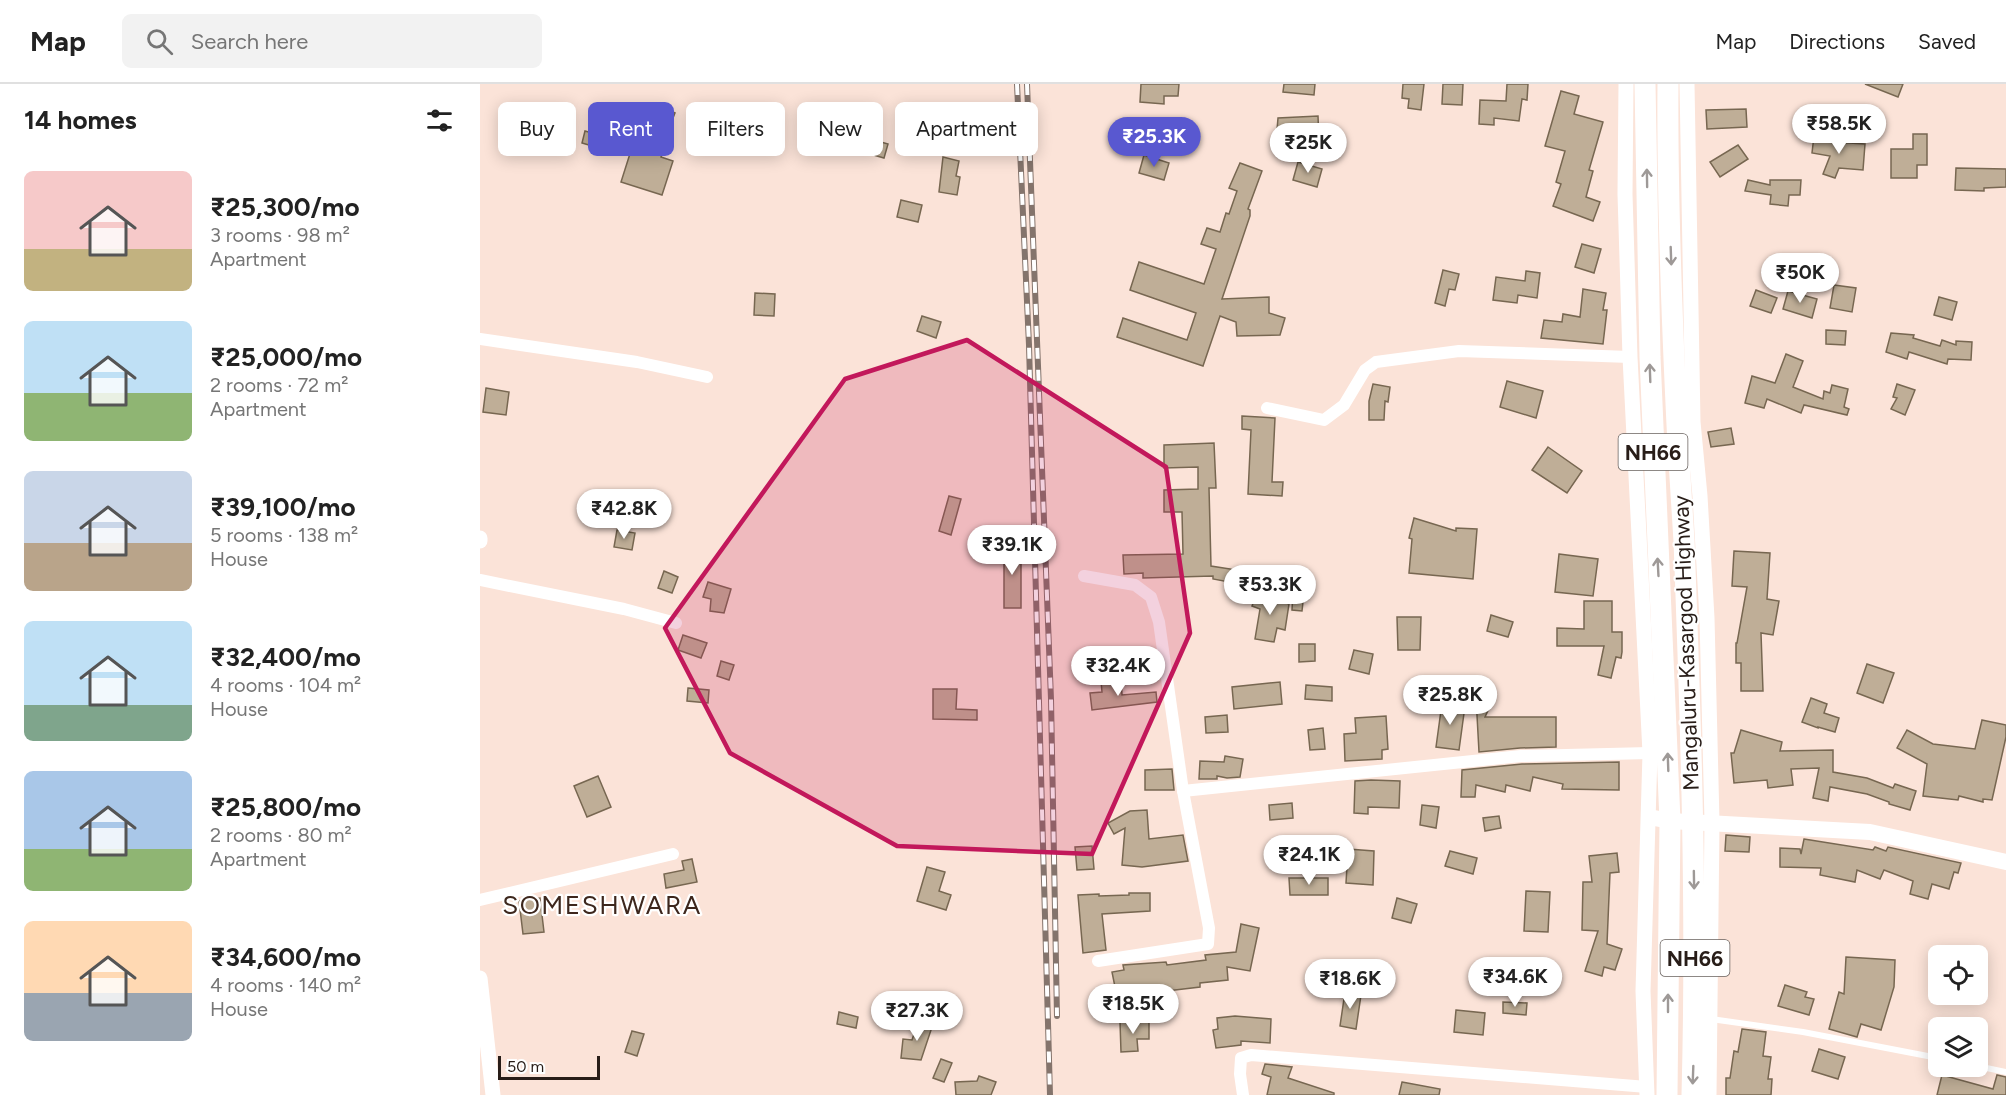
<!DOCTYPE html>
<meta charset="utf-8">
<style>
:root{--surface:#fff;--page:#f2f2f2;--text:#222;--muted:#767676;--line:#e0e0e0;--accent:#5958d0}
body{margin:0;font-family:Figtree,sans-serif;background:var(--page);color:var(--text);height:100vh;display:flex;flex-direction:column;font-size:22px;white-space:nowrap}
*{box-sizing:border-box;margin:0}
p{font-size:20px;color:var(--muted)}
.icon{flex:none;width:33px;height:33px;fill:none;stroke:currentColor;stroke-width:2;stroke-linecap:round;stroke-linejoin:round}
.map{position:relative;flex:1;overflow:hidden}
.details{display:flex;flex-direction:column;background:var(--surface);width:480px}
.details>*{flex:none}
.guide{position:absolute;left:18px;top:18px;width:570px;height:54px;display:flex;gap:12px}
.buttons{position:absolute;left:1448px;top:861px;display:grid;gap:12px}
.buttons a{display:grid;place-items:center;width:60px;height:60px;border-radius:9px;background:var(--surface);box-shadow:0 3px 15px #0003;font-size:30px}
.scale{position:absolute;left:18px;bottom:15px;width:102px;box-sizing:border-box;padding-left:6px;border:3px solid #281d18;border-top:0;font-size:16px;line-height:21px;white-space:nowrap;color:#281d18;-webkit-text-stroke:4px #fff;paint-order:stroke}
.price{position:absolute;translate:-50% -51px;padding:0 14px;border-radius:21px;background:#fff;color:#222;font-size:20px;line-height:39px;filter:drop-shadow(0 2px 3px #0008)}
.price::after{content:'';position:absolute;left:50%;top:36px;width:18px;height:14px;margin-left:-9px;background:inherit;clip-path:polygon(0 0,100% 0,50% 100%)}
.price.on{background:var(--accent);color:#fff}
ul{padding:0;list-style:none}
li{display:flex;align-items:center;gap:18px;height:150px;padding:0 24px}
li span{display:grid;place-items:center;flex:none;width:168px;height:120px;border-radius:9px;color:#555}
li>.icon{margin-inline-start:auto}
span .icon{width:72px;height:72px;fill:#fffc;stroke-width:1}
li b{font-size:26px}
h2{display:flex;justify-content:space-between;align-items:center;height:72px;padding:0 24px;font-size:26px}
.chip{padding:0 21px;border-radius:9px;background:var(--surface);box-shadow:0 3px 15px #0003;font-size:21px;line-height:54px}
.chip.on{background:var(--accent);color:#fff}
header{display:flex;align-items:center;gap:36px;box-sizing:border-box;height:84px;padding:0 30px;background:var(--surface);border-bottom:2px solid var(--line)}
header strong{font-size:28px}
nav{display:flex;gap:33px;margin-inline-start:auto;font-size:21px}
.search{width:420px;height:54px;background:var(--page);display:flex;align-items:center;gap:15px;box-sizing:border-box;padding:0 21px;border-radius:9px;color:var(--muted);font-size:22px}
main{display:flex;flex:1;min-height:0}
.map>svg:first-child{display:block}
</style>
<header>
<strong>Map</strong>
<div class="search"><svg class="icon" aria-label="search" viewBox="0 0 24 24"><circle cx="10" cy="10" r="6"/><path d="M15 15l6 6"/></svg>Search here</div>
<nav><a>Map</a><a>Directions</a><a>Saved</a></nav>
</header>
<main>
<section class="details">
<h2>14 homes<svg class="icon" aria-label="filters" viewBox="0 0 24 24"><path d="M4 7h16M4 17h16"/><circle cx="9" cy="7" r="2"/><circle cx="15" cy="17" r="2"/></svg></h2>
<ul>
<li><span style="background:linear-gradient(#f6c9c9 65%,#c2b280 0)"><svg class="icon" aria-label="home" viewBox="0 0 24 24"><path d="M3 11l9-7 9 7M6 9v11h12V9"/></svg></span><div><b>₹25,300/mo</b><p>3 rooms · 98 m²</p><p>Apartment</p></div></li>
<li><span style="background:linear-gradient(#bfe0f5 60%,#8fb573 0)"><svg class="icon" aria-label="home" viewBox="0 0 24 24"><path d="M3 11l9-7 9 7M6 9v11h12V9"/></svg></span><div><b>₹25,000/mo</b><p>2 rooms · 72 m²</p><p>Apartment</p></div></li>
<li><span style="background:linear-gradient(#c9d6e8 60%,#b9a48a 0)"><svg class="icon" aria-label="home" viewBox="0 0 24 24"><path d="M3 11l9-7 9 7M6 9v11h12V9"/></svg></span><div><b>₹39,100/mo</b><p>5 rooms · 138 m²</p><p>House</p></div></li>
<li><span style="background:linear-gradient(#bfe0f5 70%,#7fa58c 0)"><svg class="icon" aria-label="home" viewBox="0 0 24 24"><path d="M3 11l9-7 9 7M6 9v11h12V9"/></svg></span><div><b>₹32,400/mo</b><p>4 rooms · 104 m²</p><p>House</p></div></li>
<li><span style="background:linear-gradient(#a9c7e8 65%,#8fb573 0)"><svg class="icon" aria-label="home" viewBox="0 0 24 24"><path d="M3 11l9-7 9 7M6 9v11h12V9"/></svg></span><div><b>₹25,800/mo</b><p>2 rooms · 80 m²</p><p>Apartment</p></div></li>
<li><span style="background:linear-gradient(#ffd9b3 60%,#9aa5b1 0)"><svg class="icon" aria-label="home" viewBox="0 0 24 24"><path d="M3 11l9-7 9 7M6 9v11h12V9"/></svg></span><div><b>₹34,600/mo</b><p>4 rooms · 140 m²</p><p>House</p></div></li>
</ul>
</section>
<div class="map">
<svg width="1526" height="1011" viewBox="0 0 1526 1011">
<rect width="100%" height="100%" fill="#fbe3d8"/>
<g fill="#bfae97" stroke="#776751" stroke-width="1.5">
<path d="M661,0H699L698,12H684V20L660,18Z"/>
<path d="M804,0H835L834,11L803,8Z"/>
<path d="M923,0H944L941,26L928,24L929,15L922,14Z"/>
<path d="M963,0H983L982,21L962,20Z"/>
<path d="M1027,0H1048L1047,16L1042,15L1039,37L1014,34V41L999,40L1000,16L1026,17Z"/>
<path d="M1385,0H1423L1418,13Z"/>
<path d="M1081,7L1099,12L1094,30L1123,38L1109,86L1113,87L1106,113L1120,118L1113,137L1073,122L1081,100L1076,98L1085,67L1065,62Z"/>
<path d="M177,21L195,29L189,44L171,37Z"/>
<path d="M1266,25L1267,43L1227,45L1226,26Z"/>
<path d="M499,32L500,50L481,51L480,33Z"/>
<path d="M838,32L839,57L796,58L798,34Z"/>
<path d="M105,47L123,52L119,64L102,59Z"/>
<path d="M1433,50H1447V81H1437V94H1411V65H1433Z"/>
<path d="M1334,52L1354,55V58L1385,60L1383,86L1359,84L1355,94L1343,90L1350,72L1332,69Z"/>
<path d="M387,54L408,60L404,74L383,68Z"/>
<path d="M154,57L183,66L181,73L193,77L182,111L141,98Z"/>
<path d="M1258,61L1268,75L1240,93L1230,78Z"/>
<path d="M664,71L689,79L684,96L659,89Z"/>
<path d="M463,73L479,77L476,92L480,93L477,111L459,108Z"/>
<path d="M818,78L842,85L837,103L813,96Z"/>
<path d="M760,79L782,87L768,125L770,126V132L742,215L789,213V229L805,234L800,251L757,252L756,238L740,232L723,282L637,253L643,234L707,256L716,229L650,206L659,178L724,200L736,165L721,160L727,144L740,148L746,129L749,130L757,107L749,104Z"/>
<path d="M1476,84L1526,85V103L1504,104V107L1475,106Z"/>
<path d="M1268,96L1290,101V96H1321L1320,111H1309L1308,122L1290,120L1291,111L1265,107Z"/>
<path d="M421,116L442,121L438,138L417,133Z"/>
<path d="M1102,160L1121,165L1114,189L1095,183Z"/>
<path d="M963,186L979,190L975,206L969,205L965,222L955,219Z"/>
<path d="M1046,187L1060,189L1057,214L1038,211L1037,219L1013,216L1016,193L1045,197Z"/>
<path d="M1354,201L1376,204L1372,228L1350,224Z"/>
<path d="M1103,205L1126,209L1123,226H1127L1123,260L1061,254L1064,236L1082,238L1083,230L1100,233Z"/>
<path d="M1276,206L1297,214L1291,229L1270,222Z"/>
<path d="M1308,207L1337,215L1332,234L1303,225Z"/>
<path d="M275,209L295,210L294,232L274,231Z"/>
<path d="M1459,213L1477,218L1472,236L1454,231Z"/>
<path d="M442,232L461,238L456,254L437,247Z"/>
<path d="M1346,246L1366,247L1365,261L1346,260Z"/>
<path d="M1411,249L1434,251L1433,254L1460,262L1462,256L1476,261V257L1492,258L1491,276L1468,275L1467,280L1429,268L1427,275L1406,268Z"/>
<path d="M1306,270L1323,277L1313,303L1343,315L1344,307L1350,309L1352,301L1368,305L1364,323L1369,325L1367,331L1324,321L1321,329L1287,315L1284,324L1265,319L1272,292L1295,299Z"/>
<path d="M1027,297L1063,307L1056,334L1020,323Z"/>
<path d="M893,300L910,303L908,318L905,317L904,336H889V317Z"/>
<path d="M1417,300L1435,306L1425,331L1411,325L1417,314L1413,313Z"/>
<path d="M6,304L29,308L26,331L3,328Z"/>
<path d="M762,332L795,334L792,398H803L802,412L768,410L771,346L762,345Z"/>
<path d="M1251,344L1254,360L1231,363L1228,348Z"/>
<path d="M734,359L736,404H729L731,482L757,486L754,499L733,495V492L663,494V489L644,490L643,471L703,470L702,428H684V406L718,405V383L684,384V361Z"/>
<path d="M1068,363L1102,387L1087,409L1052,386Z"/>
<path d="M469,412L481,415L471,451L459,447Z"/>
<path d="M934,434L976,447V444L997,445L993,495L929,489L932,455L929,454Z"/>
<path d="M137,446L155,449L152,466L134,463Z"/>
<rect x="524" y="460" width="17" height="64"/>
<path d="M1254,467L1290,469L1287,515L1299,517L1293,551L1281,549L1283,607H1261V579H1256V559H1257L1267,503L1252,502Z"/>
<path d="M1079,470L1118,475L1113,512L1075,508Z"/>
<path d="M184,487L198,493L192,509L178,504Z"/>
<path d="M228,498L251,505L244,529L230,527L231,515L223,513Z"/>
<path d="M779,504L790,508L788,513L809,520L805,546L797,544L794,558L775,555L780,525L772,522Z"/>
<path d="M813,508L824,509L822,527L812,526Z"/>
<path d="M1104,517H1132V548H1142V568L1141,574L1136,573L1131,594L1118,591L1124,562H1077V544L1104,545Z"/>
<path d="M1011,531L1033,538L1028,553L1007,547Z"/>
<path d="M917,533H941L940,566H918Z"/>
<path d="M203,551L227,559L221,574L198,566Z"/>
<path d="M819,560H835V577L819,578Z"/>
<path d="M874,566L893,570L889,590L869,585Z"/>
<path d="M241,577L254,581L249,596L237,592Z"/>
<path d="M1387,580L1414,589L1403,619L1377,609Z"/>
<path d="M641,595L642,611L676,608L677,618L612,626L610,609L622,608L621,597Z"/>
<path d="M800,598L802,620L754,625L752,603Z"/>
<path d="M826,601L852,603V617L825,615Z"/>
<path d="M208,604L229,606L228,619L207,617Z"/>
<path d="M453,605H477L476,625L497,626V636L453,635Z"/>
<path d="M996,613L1011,620L1005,633H1076V663L1040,664L999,668Z"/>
<path d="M1331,614L1347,620L1344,629L1359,634L1355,648L1338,643V644L1322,638Z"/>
<path d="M962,619L985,622L979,666L956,663Z"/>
<path d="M747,631L748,648L726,649L725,633Z"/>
<path d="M906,632L908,665L902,666V675L865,677L864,650L876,649L875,634Z"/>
<path d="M1502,636L1526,641V653L1512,716L1503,715V718L1479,712L1478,716L1443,712L1447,680L1417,664L1427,646L1453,660L1495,665Z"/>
<path d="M843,644L845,665L830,666L828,646Z"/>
<path d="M1261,646L1302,658L1300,667L1353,666V688L1387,694L1413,704L1415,700L1436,707L1430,726L1409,720V718L1387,710L1350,703L1348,717L1333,714L1339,684L1311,685L1313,701L1288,704L1287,696L1254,699L1251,669H1254Z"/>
<path d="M745,672L763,675L760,693L747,694L737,692V695H719L720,677L744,678Z"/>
<path d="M1139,678V706L1082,705L1083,700L1053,693L1050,707L1026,701L1025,708L996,701L995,713H981L982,686L1042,680Z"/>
<path d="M692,685L694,706H665V686Z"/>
<path d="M118,692L131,723L107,733L94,702Z"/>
<path d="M891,696L920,697L919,724L888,723V730L874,729L875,697Z"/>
<path d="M812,719L813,734L790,736L789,721Z"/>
<path d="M942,721L959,723L956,744L940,741Z"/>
<path d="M667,726L669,755L703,751L708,777L662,783L642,781L645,744L634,750L628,739L650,727Z"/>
<path d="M1019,732L1021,744L1005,747L1003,734Z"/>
<path d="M1246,751L1270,753L1269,768L1245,767Z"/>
<path d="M1324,755L1393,766L1395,763L1406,767L1408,763L1481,779L1478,789L1474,788L1469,805L1452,800L1448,815L1430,810L1433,797L1404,786L1400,795L1377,786L1375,798L1340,791L1341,784L1300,783V764L1320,765L1321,770Z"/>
<path d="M612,762L614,785L597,786L595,763Z"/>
<path d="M868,765L894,767L893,801L866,799Z"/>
<path d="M970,767L997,774L993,790L965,782Z"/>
<path d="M1137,769L1139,788L1130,789L1127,860L1142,865L1135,886L1124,883L1122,892L1105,887L1118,847L1102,846L1103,798H1112L1109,772Z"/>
<path d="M212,775L217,798L186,804L184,790L204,786L202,777Z"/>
<path d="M447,783L465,788L459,807L471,811L466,826L437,817Z"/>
<path d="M809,794H848V811H810Z"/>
<path d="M1046,807L1070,808L1068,848L1044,847Z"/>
<path d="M649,809H670V827L622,830L626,866L603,869L598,811L619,810V812L649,811Z"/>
<path d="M60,814L64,848L43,850L39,817Z"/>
<path d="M917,814L937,820L931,839L912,834Z"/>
<path d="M761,840L779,844L770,887L747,883L748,896L720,899V903L670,909L669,902L636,908L632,888L644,886L643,881L686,878L687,881L726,876L725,871L756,868Z"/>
<path d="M1366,873L1415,876L1414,903L1401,946L1381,940L1377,953L1349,945L1359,908L1364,910Z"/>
<path d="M1305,901L1327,908L1325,913L1334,915L1329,931L1298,922Z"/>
<path d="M865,908L881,911L876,945L860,942Z"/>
<path d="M1023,918L1047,919L1046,931L1023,929Z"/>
<path d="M976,926L1005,929L1003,951L974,948Z"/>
<path d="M359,928L378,933L376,944L357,940Z"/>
<path d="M755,932L791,935L790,959L761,957V961L736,964L733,946L738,945L737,934Z"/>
<path d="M439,935L453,940L441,976L421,974L423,955L432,956Z"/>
<path d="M669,937V955H657L658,967L641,968L640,938Z"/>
<path d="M1262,945L1286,948L1283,972L1291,973L1288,995H1292L1291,1011H1246V994H1250L1254,967L1258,968Z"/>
<path d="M152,947L164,950L157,972L145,968Z"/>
<path d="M1339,965L1365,973L1358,995L1332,987Z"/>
<path d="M461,975L472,979L464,998L453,994Z"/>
<path d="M785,980L812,983L808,994L854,1009V1011H787L791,993L782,990Z"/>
<path d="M1462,991L1513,1005L1517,991L1526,993V1011H1457Z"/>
<path d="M499,992L516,998L511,1011H476L475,998L497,997Z"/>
<path d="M922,998L960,1005L959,1011H919Z"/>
</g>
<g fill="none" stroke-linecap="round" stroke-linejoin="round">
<g stroke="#fff" stroke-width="6">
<path d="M1231,935L1323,948L1458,974"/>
<path d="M1497,982L1526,988"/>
</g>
<g stroke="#fff" stroke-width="12">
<path d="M0,255L157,278L227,293"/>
<path d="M787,324L844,336L864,321L885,286L896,278L979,267L1150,273"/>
<path d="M604,492L655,501L671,513L679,538L703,707L729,844L728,860L618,877"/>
<path d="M0,496L144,525L196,539"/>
<path d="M703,707L1041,672L1170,669"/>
<path d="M0,816L193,770"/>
<path d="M763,1011L760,990L761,974L771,971L1167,1003"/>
</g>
<g stroke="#fff" stroke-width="15">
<path d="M1146,0L1145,110L1150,273L1170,669L1163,907L1167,1011"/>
<path d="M1207,0L1213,338L1220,412L1227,534L1232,738L1229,1011"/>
<path d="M0,454V457"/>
<path d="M0,894L13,1011"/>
</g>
<path stroke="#fff" stroke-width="16" d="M1169,733L1190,737L1390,748L1526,778"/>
<g stroke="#fff" stroke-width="21">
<path d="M1165,0L1170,273L1190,737L1187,1011"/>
<path d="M1188,0C1187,120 1192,241 1198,361C1200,393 1202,425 1204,457C1211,642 1217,826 1212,1011"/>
</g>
<g stroke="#84746c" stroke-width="6">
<g id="rail">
<path d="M537,0L549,261L570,1011"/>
<path d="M547,0L571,615L577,932"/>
</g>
</g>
<use href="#rail" stroke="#fff" stroke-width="4" stroke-dasharray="11" stroke-linecap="butt"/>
</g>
<defs><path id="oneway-shaft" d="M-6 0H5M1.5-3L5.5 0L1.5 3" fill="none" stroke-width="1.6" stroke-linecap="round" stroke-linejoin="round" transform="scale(1.5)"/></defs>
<g stroke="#9e9997">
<use href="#oneway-shaft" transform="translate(1167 94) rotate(-91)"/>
<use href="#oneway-shaft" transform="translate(1191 172) rotate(88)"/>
<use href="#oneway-shaft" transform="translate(1170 289) rotate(-92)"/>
<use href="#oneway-shaft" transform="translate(1178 483) rotate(-93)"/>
<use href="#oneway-shaft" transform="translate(1188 678) rotate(-92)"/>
<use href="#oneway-shaft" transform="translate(1214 796) rotate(89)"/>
<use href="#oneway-shaft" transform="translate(1188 919) rotate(-90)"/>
<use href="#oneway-shaft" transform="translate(1213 991) rotate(92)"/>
</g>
<path fill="#c2185b" fill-opacity="0.2" stroke="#c2185b" stroke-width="4.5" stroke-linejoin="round" d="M487,256L686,383L710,549L612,770L417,762L250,669L185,544L365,295Z"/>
<g text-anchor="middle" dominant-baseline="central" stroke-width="4.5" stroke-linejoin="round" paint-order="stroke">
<g fill="#fff" stroke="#68615d" stroke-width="1.5">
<rect x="1138.5" y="350" width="69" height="36" rx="4.5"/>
<rect x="1180.5" y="856" width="69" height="36" rx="4.5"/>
</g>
<g font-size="21" font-weight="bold" fill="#281d18">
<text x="1173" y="368">NH66</text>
<text x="1215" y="874">NH66</text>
</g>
<g font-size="22" fill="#281d18" stroke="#fff">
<text transform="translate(1206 559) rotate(-92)">Mangaluru-Kasargod Highway</text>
</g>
<g font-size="26" letter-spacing="1.5" fill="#3d271d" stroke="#fff">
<text x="122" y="821">SOMESHWARA</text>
</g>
</g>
</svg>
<div class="buttons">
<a><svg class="icon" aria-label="locate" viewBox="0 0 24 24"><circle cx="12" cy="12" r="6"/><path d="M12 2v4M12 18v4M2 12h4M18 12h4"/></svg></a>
<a><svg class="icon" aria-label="layers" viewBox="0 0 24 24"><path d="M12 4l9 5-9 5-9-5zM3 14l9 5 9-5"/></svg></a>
</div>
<div class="scale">50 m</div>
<b class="price" style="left:1359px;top:71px">₹58.5K</b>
<b class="price on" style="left:674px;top:84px">₹25.3K</b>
<b class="price" style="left:828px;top:90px">₹25K</b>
<b class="price" style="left:1320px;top:220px">₹50K</b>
<b class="price" style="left:144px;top:456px">₹42.8K</b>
<b class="price" style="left:532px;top:492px">₹39.1K</b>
<b class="price" style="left:790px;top:532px">₹53.3K</b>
<b class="price" style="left:638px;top:613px">₹32.4K</b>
<b class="price" style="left:970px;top:642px">₹25.8K</b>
<b class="price" style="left:829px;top:802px">₹24.1K</b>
<b class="price" style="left:1035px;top:924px">₹34.6K</b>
<b class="price" style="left:870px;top:926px">₹18.6K</b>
<b class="price" style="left:653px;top:951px">₹18.5K</b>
<b class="price" style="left:437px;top:958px">₹27.3K</b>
<div class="guide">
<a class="chip">Buy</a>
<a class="chip on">Rent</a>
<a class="chip">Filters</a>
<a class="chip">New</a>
<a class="chip">Apartment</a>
</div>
</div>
</main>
